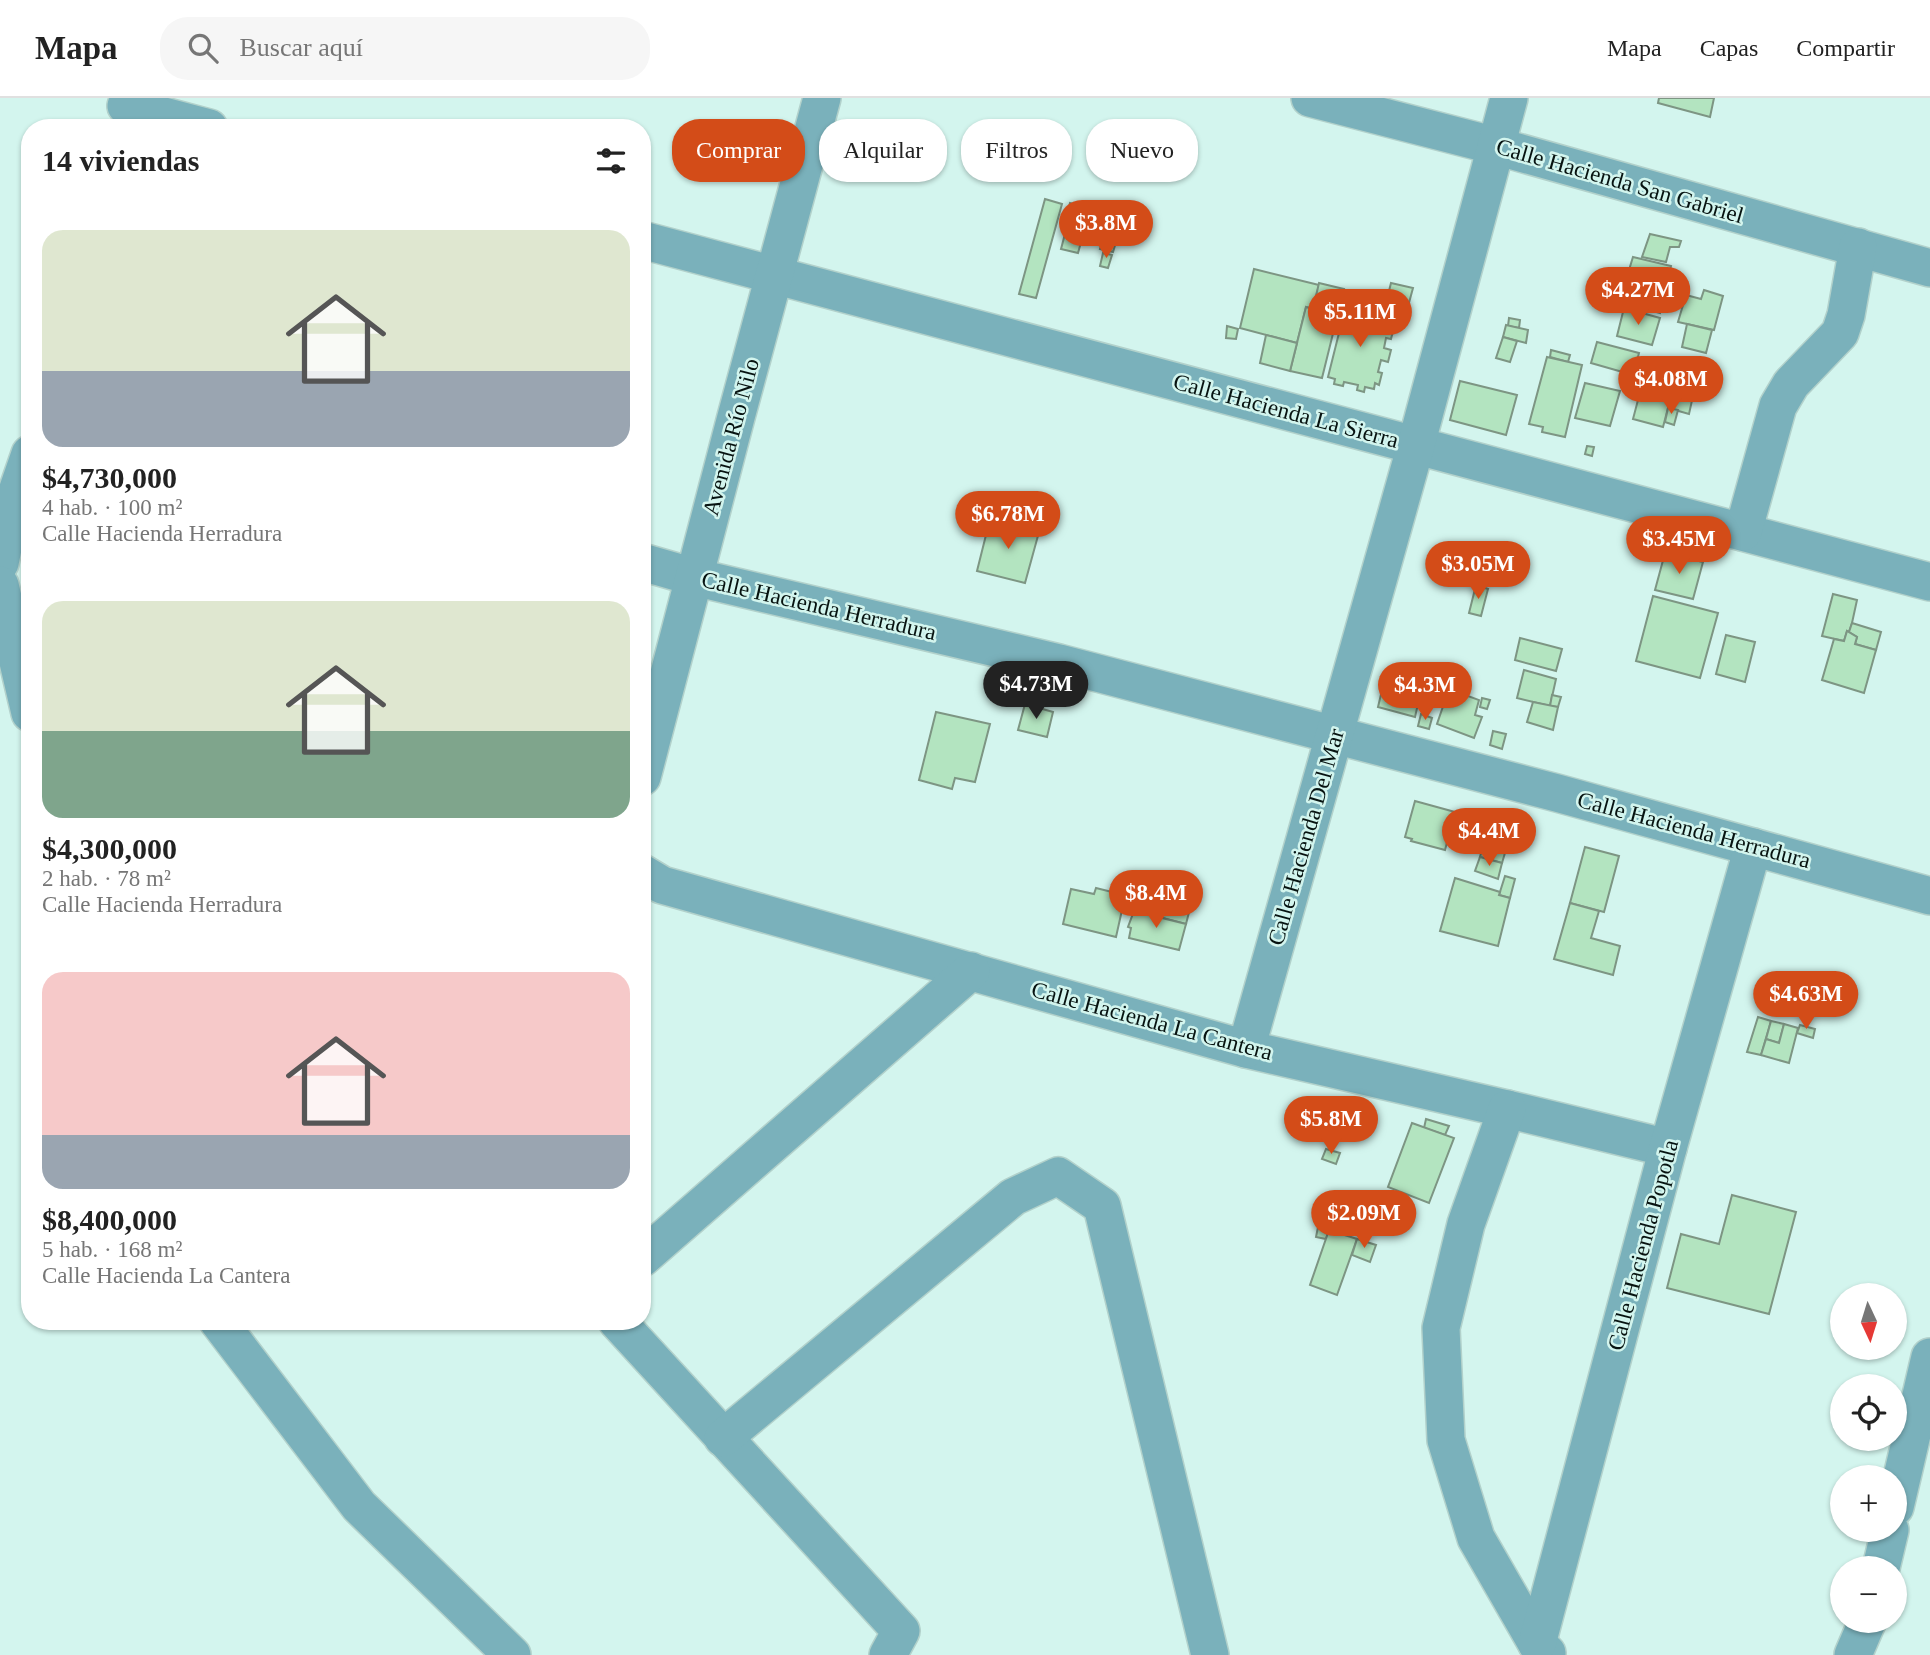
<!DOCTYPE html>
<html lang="es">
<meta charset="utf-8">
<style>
:root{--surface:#fff;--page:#f6f6f6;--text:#222;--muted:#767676;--line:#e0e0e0;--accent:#d34c18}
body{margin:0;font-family:"Times New Roman",serif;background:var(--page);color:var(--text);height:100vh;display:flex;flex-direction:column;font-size:26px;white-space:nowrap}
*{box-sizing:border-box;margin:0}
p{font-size:23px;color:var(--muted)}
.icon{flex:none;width:38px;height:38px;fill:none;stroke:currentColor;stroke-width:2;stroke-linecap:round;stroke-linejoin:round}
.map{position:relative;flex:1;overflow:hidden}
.side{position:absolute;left:21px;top:21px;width:630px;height:1211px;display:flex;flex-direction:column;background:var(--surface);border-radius:28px;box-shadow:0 2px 5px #0004}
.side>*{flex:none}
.top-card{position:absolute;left:672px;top:21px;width:665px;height:63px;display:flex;gap:14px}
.needle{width:46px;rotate:176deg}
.fabs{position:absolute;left:1830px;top:1185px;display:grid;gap:14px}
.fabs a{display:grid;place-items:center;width:77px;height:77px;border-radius:50%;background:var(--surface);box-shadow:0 2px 5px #0004;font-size:35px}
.price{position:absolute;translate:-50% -60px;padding:0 16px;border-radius:24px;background:var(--accent);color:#fff;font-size:23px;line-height:46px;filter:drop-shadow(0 2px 4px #0008)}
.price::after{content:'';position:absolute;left:50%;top:42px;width:21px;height:16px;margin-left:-10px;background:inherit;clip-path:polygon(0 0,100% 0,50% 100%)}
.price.current{background:#222;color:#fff}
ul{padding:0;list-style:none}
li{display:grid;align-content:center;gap:14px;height:371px;padding:0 21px}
li span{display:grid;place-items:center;height:217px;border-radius:21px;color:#555}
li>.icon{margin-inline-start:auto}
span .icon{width:126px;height:126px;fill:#fffc;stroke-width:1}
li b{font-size:30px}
h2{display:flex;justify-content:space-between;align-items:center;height:84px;padding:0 21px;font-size:30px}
.tag{padding:0 24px;border-radius:28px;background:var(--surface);box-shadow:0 2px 5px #0004;font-size:24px;line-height:63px}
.tag.current{background:var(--accent);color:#fff}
header{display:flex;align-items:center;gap:42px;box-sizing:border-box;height:98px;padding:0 35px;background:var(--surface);border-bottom:2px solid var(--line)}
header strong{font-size:33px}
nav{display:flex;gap:38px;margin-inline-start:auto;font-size:24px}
.search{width:490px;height:63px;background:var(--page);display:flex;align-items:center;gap:18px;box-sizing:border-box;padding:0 24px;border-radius:28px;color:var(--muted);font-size:26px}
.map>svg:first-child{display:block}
</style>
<header>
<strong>Mapa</strong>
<div class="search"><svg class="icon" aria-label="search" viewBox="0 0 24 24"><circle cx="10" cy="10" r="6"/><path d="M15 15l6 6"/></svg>Buscar aquí</div>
<nav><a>Mapa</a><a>Capas</a><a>Compartir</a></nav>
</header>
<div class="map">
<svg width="1930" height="1557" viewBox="0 0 1930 1557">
<rect width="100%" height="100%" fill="#d3f5ee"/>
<g fill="#b3e4c0" stroke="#7d9583" stroke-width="2">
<path d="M1659,0H1714L1710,19L1658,5Z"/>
<path d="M1045,101L1062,106L1036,200L1019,196Z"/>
<path d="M1070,105L1123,120L1116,144L1064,131Z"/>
<path d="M1066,132L1083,137L1078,155L1061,151Z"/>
<path d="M1650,136L1681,143L1679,149H1670L1666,164L1642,159Z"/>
<path d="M1103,141L1116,144L1113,154L1100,151Z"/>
<path d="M1103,155L1112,157L1108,170L1100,168Z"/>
<path d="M1633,159L1671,168L1660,215L1631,207L1640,174L1629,172Z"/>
<path d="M1254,171L1319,187L1313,211L1306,209L1297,245L1240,230Z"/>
<path d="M1319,185L1344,191L1322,280L1290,273L1306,209L1313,211Z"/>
<path d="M1391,185L1413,190L1404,223L1376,215L1380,199L1387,201Z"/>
<path d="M1704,192L1723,198L1714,232L1678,224L1686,197L1701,201Z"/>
<path d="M1347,203L1355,205L1353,214L1391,222L1390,228L1394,229L1391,241L1386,240L1384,250L1391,252L1388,264L1381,262L1378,274L1382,275L1379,287L1375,285L1374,291L1365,289L1364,294L1357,292L1358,287L1344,284L1343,288L1334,286L1335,281L1328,279Z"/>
<path d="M1624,210L1660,220L1652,247L1617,238Z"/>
<path d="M1509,220L1520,222L1519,230L1508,228Z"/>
<path d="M1687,226L1712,232L1706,255L1682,249Z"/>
<path d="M1506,227L1528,232L1526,245L1503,239Z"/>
<path d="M1227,228L1238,231L1236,241L1226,240Z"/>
<path d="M1266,237L1297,245L1290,273L1260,265Z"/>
<path d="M1503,239L1517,243L1510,264L1496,260Z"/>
<path d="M1597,244L1639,255L1633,277L1591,265Z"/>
<path d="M1551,252L1570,257L1568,264L1550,259Z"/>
<path d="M1547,259L1582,267L1565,339L1542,334L1543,329L1529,326Z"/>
<path d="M1460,283L1517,297L1506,337L1450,322Z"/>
<path d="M1643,283L1693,298L1689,316L1668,310L1663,329L1633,321Z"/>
<path d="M1585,285L1620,293L1610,328L1575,320Z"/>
<path d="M1668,310L1678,312L1674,327L1665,324Z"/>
<path d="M1587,348L1594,349L1592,358L1585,356Z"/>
<path d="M990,421L1039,434L1025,485L977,473Z"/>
<path d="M1665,455L1703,464L1693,501L1655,492Z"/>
<path d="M1476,487L1488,491L1481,518L1469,515Z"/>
<path d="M1833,496L1857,502L1852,525L1849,534L1847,533L1844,543L1822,538Z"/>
<path d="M1653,498L1718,515L1700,580L1636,563Z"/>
<path d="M1852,525L1881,534L1876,552L1855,546L1857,539L1849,534Z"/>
<path d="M1847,533L1857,539L1855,546L1876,552L1864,595L1822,582L1834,541L1844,543Z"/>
<path d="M1726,537L1755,544L1745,584L1716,576Z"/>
<path d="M1520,540L1562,551L1556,573L1515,562Z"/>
<path d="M1524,572L1556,581L1550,608L1517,600Z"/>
<path d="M1383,588L1420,597L1415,619L1378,609Z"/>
<path d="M1449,591L1479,602L1475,617L1482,619L1474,640L1437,626Z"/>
<path d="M1552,597L1561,599L1558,609L1550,608Z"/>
<path d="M1482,600L1490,602L1487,611L1480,609Z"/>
<path d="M1533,604L1558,609L1553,632L1527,624Z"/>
<path d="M1025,606L1053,614L1047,639L1018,632Z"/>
<path d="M936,614L990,626L975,684L955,680L952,691L919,682Z"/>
<path d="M1421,616L1432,620L1429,631L1418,628Z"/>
<path d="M1493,633L1506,636L1502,651L1490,647Z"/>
<path d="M1415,703L1455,714L1445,752L1411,743L1412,741L1405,739Z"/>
<path d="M1487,732L1510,738L1502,765L1480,759Z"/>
<path d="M1585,749L1619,758L1604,814L1570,805Z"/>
<path d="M1480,759L1502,765L1498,781L1475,773Z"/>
<path d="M1166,775L1197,783L1186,826L1155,818Z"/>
<path d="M1505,778L1515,781L1510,800L1499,797Z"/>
<path d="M1455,780L1500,794L1499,797L1510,800L1498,848L1440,833Z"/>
<path d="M1096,790L1112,794L1111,800L1124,803L1116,839L1063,826L1071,791L1094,796Z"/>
<path d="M1570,805L1599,813L1591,840L1620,848L1613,877L1554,861Z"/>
<path d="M1134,813L1186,826L1179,852L1129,840L1131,830L1128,829Z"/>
<path d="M1758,919L1771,923L1761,957L1747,954Z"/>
<path d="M1771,923L1784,926L1779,945L1766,941Z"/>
<path d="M1784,926L1798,930L1789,965L1761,957L1766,941L1779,945Z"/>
<path d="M1800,927L1815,931L1813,940L1797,935Z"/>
<path d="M1426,1021L1449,1028L1445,1037L1424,1030Z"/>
<path d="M1412,1025L1454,1040L1429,1105L1388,1089Z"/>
<path d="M1326,1051L1340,1055L1336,1066L1322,1061Z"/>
<path d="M1732,1097L1796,1114L1769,1216L1667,1190L1681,1136L1719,1146Z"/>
<path d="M1318,1129L1329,1132L1326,1141L1316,1139Z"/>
<path d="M1329,1132L1357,1141L1337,1197L1310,1187Z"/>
<path d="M1357,1141L1376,1147L1370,1164L1352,1157Z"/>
</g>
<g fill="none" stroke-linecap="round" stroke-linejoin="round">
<g stroke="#b2d1cb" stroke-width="40">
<g id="street">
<path d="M1310,0L1496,48L1930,170"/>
<path d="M126,8L209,30"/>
<path d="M642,142L1930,484"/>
<path d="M1743,434L1778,308L1791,286L1840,235L1846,217L1858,149"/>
<path d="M642,464L694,479L1059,565L1557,695L1930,798"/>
<path d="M0,465L11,411L30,356"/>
<path d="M0,487L30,615"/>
<path d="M642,679L736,319L822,0"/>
<path d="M642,775L662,787L1246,951L1507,1011L1668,1050"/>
<path d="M1246,951L1416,347L1509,0"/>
<path d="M1507,1011L1466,1126L1441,1230L1446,1342L1476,1440L1537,1546L1547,1555"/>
<path d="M642,1160L971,873"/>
<path d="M218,1223L359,1408L512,1557"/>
<path d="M617,1223L901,1533L888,1557"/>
<path d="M723,1340L1013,1099L1058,1078L1102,1108L1210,1557"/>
<path d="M1895,1409L1930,1259"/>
<path d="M1881,1470L1890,1432"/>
<path d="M1537,1546L1668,1050L1753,749"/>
<path d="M1853,1557L1868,1522"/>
</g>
</g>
<use href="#street" stroke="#7ab1bb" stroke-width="37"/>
</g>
<g text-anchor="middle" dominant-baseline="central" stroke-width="5" stroke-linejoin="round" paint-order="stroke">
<g font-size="23" fill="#071311" stroke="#d3f5ee">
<text transform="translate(1620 83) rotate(16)">Calle Hacienda San Gabriel</text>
<text transform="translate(1286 313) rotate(15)">Calle Hacienda La Sierra</text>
<text transform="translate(731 339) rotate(-75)">Avenida Río Nilo</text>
<text transform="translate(819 508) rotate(13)">Calle Hacienda Herradura</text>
<text transform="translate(1694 732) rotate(15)">Calle Hacienda Herradura</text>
<text transform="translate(1306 739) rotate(-74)">Calle Hacienda Del Mar</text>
<text transform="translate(1152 923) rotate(15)">Calle Hacienda La Cantera</text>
<text transform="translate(1643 1147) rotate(-75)">Calle Hacienda Popotla</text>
</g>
</g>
</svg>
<div class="fabs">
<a><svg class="needle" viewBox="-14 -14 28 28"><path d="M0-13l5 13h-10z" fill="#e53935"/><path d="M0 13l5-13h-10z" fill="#767676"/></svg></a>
<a><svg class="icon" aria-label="locate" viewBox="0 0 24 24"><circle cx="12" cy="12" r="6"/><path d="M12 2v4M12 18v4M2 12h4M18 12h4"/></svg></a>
<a>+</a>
<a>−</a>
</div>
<b class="price" style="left:1106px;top:162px">$3.8M</b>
<b class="price" style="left:1638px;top:229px">$4.27M</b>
<b class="price" style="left:1360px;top:251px">$5.11M</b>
<b class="price" style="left:1671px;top:318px">$4.08M</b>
<b class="price" style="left:1008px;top:453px">$6.78M</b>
<b class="price" style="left:1679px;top:478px">$3.45M</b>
<b class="price" style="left:1478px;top:503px">$3.05M</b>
<b class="price current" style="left:1036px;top:623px">$4.73M</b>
<b class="price" style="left:1425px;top:624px">$4.3M</b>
<b class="price" style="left:1489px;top:770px">$4.4M</b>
<b class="price" style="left:1156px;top:832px">$8.4M</b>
<b class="price" style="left:1806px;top:933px">$4.63M</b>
<b class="price" style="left:1331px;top:1058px">$5.8M</b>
<b class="price" style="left:1364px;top:1152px">$2.09M</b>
<div class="top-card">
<a class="tag current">Comprar</a>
<a class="tag">Alquilar</a>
<a class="tag">Filtros</a>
<a class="tag">Nuevo</a>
</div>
<section class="side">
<h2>14 viviendas<svg class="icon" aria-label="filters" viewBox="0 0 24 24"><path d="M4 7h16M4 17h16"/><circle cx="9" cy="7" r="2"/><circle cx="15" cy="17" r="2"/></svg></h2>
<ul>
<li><span style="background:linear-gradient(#dfe7d0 65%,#9aa5b1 0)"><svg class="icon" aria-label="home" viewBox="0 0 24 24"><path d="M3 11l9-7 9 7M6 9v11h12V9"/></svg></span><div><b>$4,730,000</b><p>4 hab. · 100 m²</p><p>Calle Hacienda Herradura</p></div></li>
<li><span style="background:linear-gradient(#dfe7d0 60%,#7fa58c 0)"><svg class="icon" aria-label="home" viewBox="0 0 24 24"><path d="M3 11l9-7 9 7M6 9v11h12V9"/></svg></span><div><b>$4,300,000</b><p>2 hab. · 78 m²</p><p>Calle Hacienda Herradura</p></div></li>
<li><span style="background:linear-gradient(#f6c9c9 75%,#9aa5b1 0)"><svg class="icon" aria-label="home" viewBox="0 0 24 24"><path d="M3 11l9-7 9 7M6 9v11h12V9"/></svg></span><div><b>$8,400,000</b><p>5 hab. · 168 m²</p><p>Calle Hacienda La Cantera</p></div></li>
</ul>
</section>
</div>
